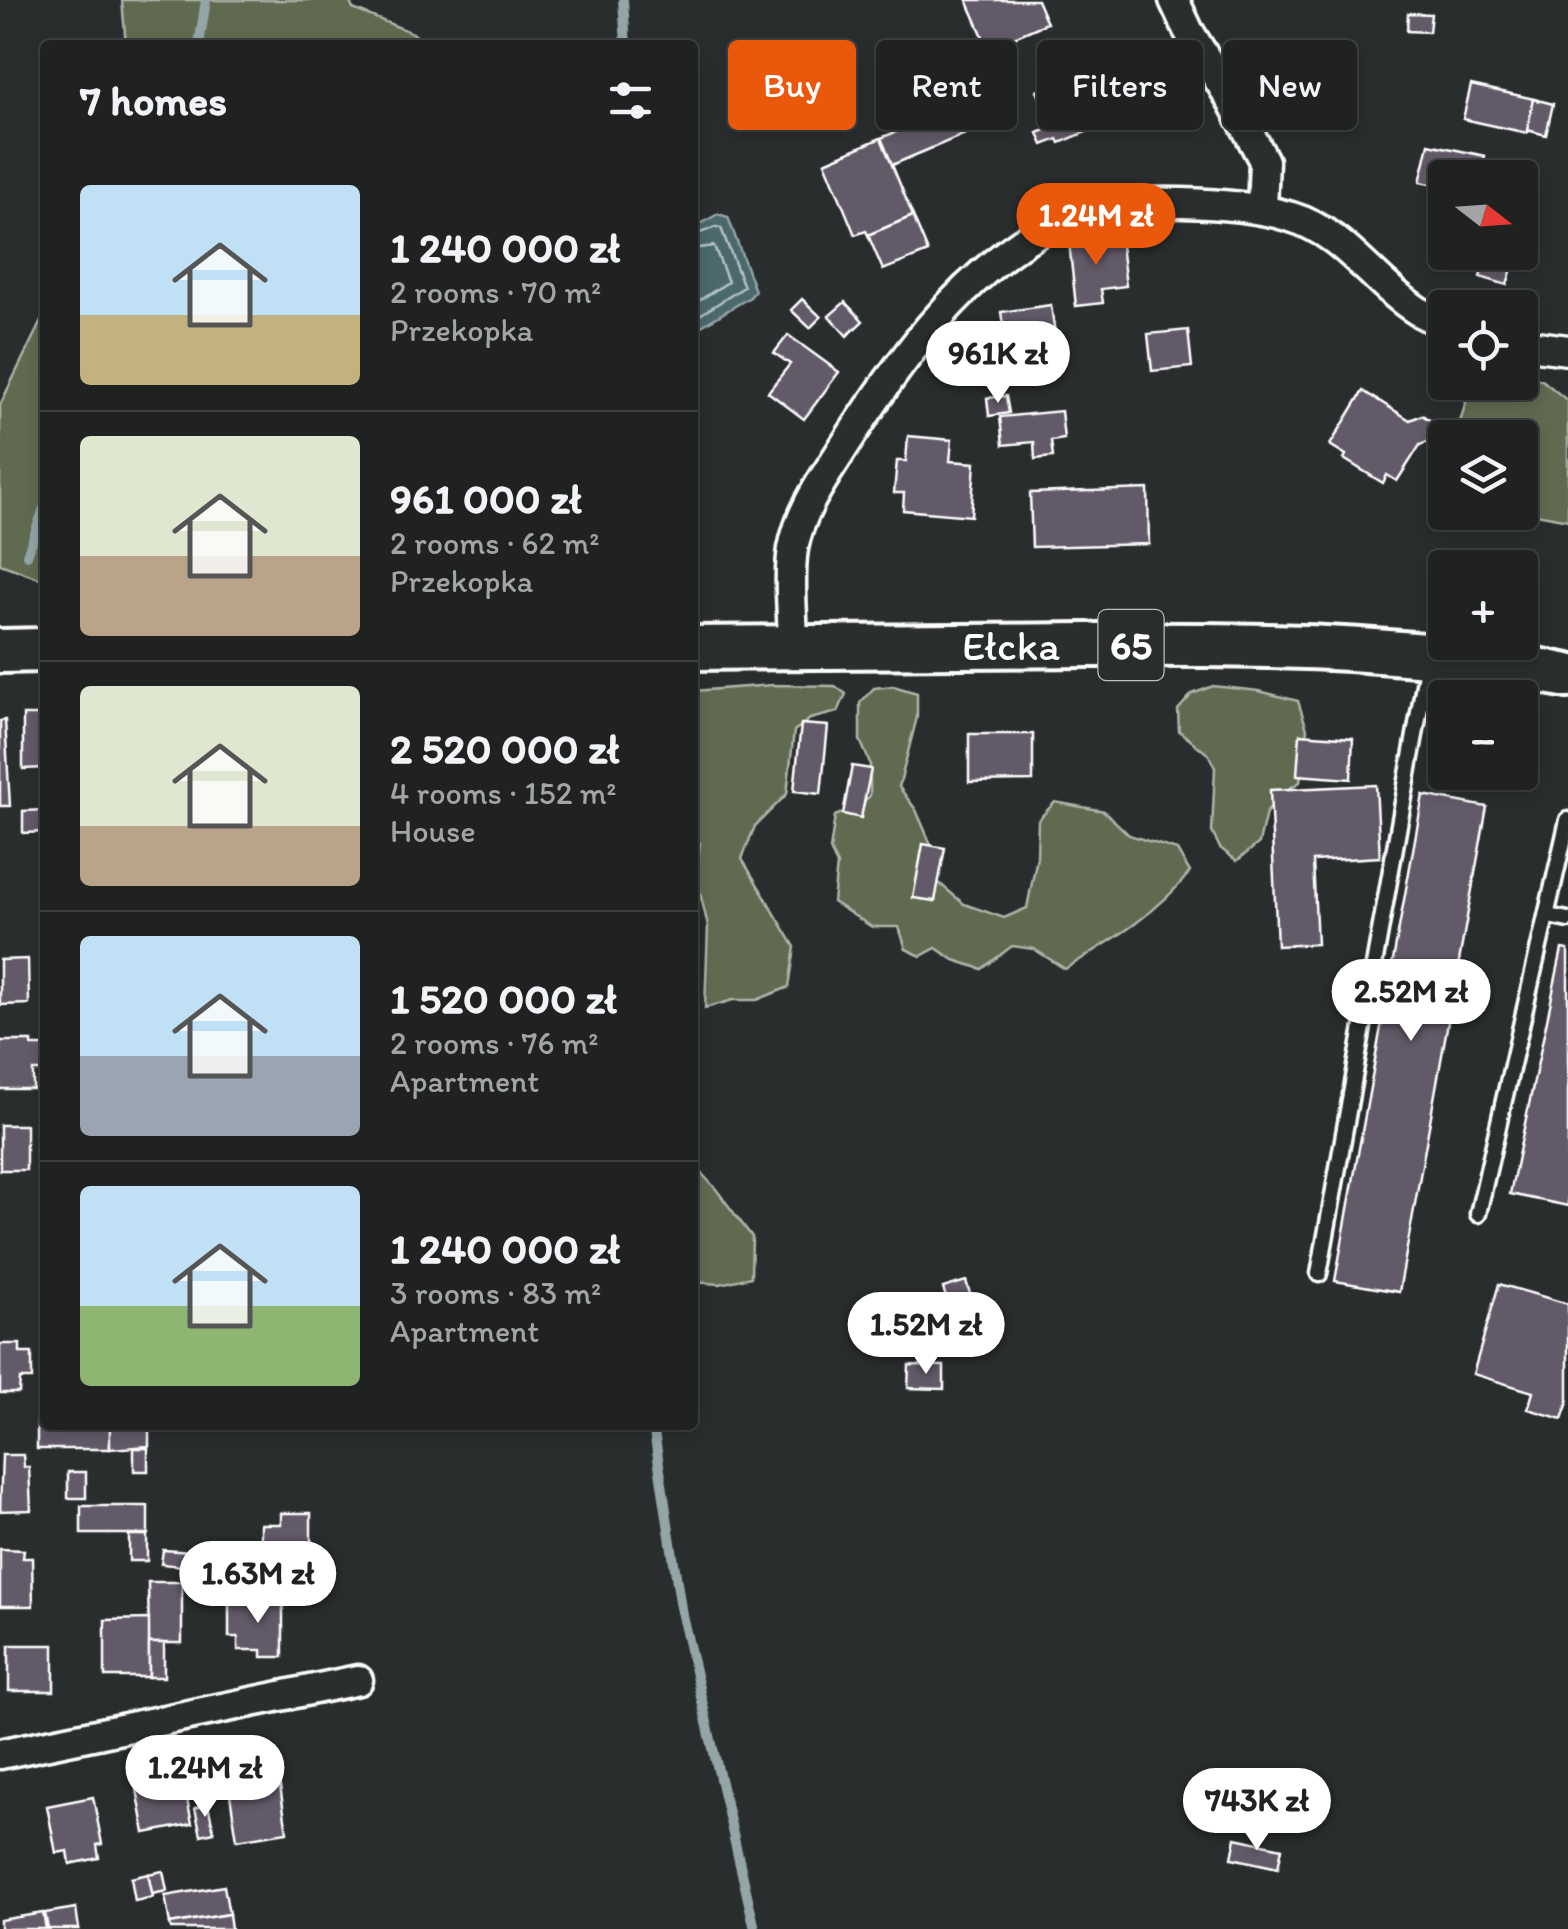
<!DOCTYPE html>
<meta charset="utf-8">
<style>
:root{--surface:#202222;--page:#2d2f2f;--text:#f1f3f6;--muted:#a2a4a5;--line:#3d3f40;--accent:#ea580c}
body{margin:0;font-family:Itim,sans-serif;background:var(--page);color:var(--text);height:100vh;display:flex;flex-direction:column;font-size:38px;white-space:nowrap}
*{box-sizing:border-box;margin:0}
p{font-size:32px;color:var(--muted)}
.icon{flex:none;width:55px;height:55px;fill:none;stroke:currentColor;stroke-width:2;stroke-linecap:round;stroke-linejoin:round}
.map{position:relative;flex:1;overflow:hidden}
.drawer{position:absolute;left:40px;top:40px;width:658px;height:1390px;display:flex;flex-direction:column;background:var(--surface);border-radius:10px;box-shadow:0 5px 15px #0003,0 0 0 2px var(--line)}
.drawer>*{flex:none}
.guide{position:absolute;left:728px;top:40px;width:690px;height:90px;display:flex;gap:20px}
.needle{width:65px;rotate:107deg}
.controls{position:absolute;left:1428px;top:160px;display:grid;gap:20px}
.controls a{display:grid;place-items:center;width:110px;height:110px;border-radius:10px;background:var(--surface);box-shadow:0 5px 15px #0003,0 0 0 2px var(--line);font-size:50px}
.price{position:absolute;translate:-50% -85px;padding:0 22px;border-radius:35px;background:#fff;color:#222;font-size:32px;line-height:65px;filter:drop-shadow(0 2px 5px #0008)}
.price::after{content:'';position:absolute;left:50%;top:60px;width:30px;height:22px;margin-left:-15px;background:inherit;clip-path:polygon(0 0,100% 0,50% 100%)}
.price.on{background:var(--accent);color:#fff}
ul{padding:0;list-style:none}
li{display:flex;align-items:center;gap:30px;height:250px;padding:0 40px}
li+li{border-top:2px solid var(--line)}
li span{display:grid;place-items:center;flex:none;width:280px;height:200px;border-radius:10px;color:#555}
li>.icon{margin-inline-start:auto}
span .icon{width:120px;height:120px;fill:#fffc;stroke-width:1}
li b{font-size:42px}
h2{display:flex;justify-content:space-between;align-items:center;height:120px;padding:0 40px;font-size:42px}
.pill{padding:0 35px;border-radius:10px;background:var(--surface);box-shadow:0 5px 15px #0003,0 0 0 2px var(--line);font-size:35px;line-height:90px}
.pill.on{background:var(--accent);color:#fff}
.map>svg:first-child{display:block}
</style>
<div class="map">
<svg width="1568" height="1929" viewBox="0 0 1568 1929">
<rect width="100%" height="100%" fill="#2a2d2e"/>
<filter id="ink" filterUnits="userSpaceOnUse"><feTurbulence type="fractalNoise" baseFrequency=".01" numOctaves="2"/><feDisplacementMap in="SourceGraphic" scale="20" xChannelSelector="R" yChannelSelector="G"/><feConvolveMatrix kernelMatrix="1 2 1 2 8 2 1 2 1" color-interpolation-filters="sRGB"/></filter>
<g filter="url(#ink)">
<g fill="#616a51" stroke="#b0b4a8" stroke-width="2.5">
<path d="M122,0H349L353,9L413,33L426,45H126Z"/>
<path d="M45,313V577L41,579L0,564V405Z"/>
<path d="M1520,374L1542,380L1568,401V520L1520,511V438L1460,437L1458,429L1471,385L1520,382Z"/>
<path d="M773,685L835,686L846,694L838,712L810,719L794,731L787,794L755,826L742,859L795,947L789,987L757,1000H733L705,1008L708,926L696,876L700,843L693,840V691Z"/>
<path d="M893,686L917,693V717L899,787L916,810L933,849L939,883L964,904L1004,918L1027,908L1037,857L1038,820L1055,802L1104,811L1129,835L1177,850L1190,872C1157,914 1111,941 1065,969L1034,949L1012,946L982,969L954,960L936,948L921,956L906,949L899,927H872L833,902L837,865L830,850L835,816L857,807L870,796V763L860,740V703L874,688Z"/>
<path d="M1213,686L1259,691L1298,701L1307,729L1300,782L1280,794L1266,813L1259,843L1237,861L1220,848L1212,832L1215,768L1209,755L1179,731L1178,710L1192,694Z"/>
<path d="M693,1164L716,1189L752,1237L751,1277L720,1284L693,1282Z"/>
</g>
<path fill="#4b696d" stroke="#93a5a7" stroke-width="2.5" d="M718,214L728,217L755,291L750,297L693,331V228Z"/>
<g fill="none" stroke-linecap="round" stroke-linejoin="round">
<g stroke="#b7c3c5" stroke-width="2.5">
<path d="M692,236L716,227L721,228L744,287L692,320"/>
<path d="M692,249L714,246L728,282L692,305"/>
</g>
<g stroke="#93a5a7" stroke-width="10">
<path d="M623,0L626,45"/>
<path d="M199,45L206,0"/>
<path d="M27,555L45,506"/>
<path d="M653,1425L682,1615L755,1929"/>
</g>
</g>
<g fill="#645a69" stroke="#fff" stroke-width="2.5">
<path d="M967,0H1037L1047,23L988,48Z"/>
<path d="M1408,13L1431,14L1429,32L1407,31Z"/>
<path d="M836,54L847,89L827,96L815,61Z"/>
<path d="M1084,70L1107,123L1060,143L1058,139L1043,145L1038,133L1053,127L1037,91Z"/>
<path d="M1471,85L1534,99L1527,133L1463,119Z"/>
<path d="M1534,99L1553,104L1546,135L1527,130Z"/>
<path d="M954,108L965,134L892,165L881,138Z"/>
<path d="M881,138L913,216L868,235L866,231L855,235L825,162Z"/>
<path d="M1429,144L1485,156L1480,178H1445V187L1420,182Z"/>
<path d="M913,216L928,252L883,270L868,235Z"/>
<path d="M1120,236L1126,286L1101,289L1103,303L1076,306L1069,242Z"/>
<path d="M1488,252H1517L1507,285L1480,277Z"/>
<path d="M802,299L821,317L810,328L791,310Z"/>
<path d="M845,302L863,321L847,336L829,316Z"/>
<path d="M1051,305L1058,355L1009,361L1001,312Z"/>
<path d="M1188,330L1192,367L1152,371L1148,334Z"/>
<path d="M788,335L839,372L804,419L768,392L790,364L774,353Z"/>
<path d="M1363,391L1410,420L1422,415L1434,423L1435,434L1428,442L1420,445L1397,481L1387,475L1383,483L1344,459L1346,455L1330,445Z"/>
<path d="M1006,396L1009,413L989,416L987,398Z"/>
<path d="M1061,411L1064,439L1051,441L1053,457L1035,459L1034,442L1003,445L1000,417Z"/>
<path d="M908,436L952,440L950,461L975,463L971,516L903,510L904,493H894L897,461H906Z"/>
<path d="M1148,489L1149,544L1032,547L1030,493Z"/>
<path d="M23,715H45V768L23,769Z"/>
<path d="M5,720L10,806H0V721Z"/>
<path d="M801,724L828,726L821,794L794,791Z"/>
<path d="M969,734H1033V781L969,782Z"/>
<path d="M1300,734L1353,738L1351,779L1297,775Z"/>
<path d="M852,766L871,769L861,818L843,814Z"/>
<path d="M1376,785L1380,857L1313,861L1317,944L1277,946L1270,790Z"/>
<path d="M1423,795L1487,807L1399,1292L1335,1281Z"/>
<path d="M45,810V832L23,833V811Z"/>
<path d="M923,844L945,848L935,901L913,898Z"/>
<path d="M1562,949L1568,950V1206L1510,1194Z"/>
<path d="M28,959L29,1004L0,1005V960Z"/>
<path d="M0,1041H32V1046H45V1071H33V1089H0Z"/>
<rect x="0" y="1125" width="26" height="45"/>
<path d="M966,1281L983,1334L960,1342L956,1328L945,1332L939,1311L949,1307L943,1288Z"/>
<path d="M1499,1284L1568,1304V1402L1562,1419L1528,1409L1533,1392L1473,1374Z"/>
<path d="M0,1344H20V1353H32V1379H20L19,1393H0Z"/>
<path d="M909,1365L944,1366V1389L908,1388Z"/>
<path d="M37,1420H45V1425H110V1449H37Z"/>
<path d="M110,1425H149V1446L110,1449Z"/>
<rect x="134" y="1448" width="14" height="23"/>
<path d="M2,1455H23L24,1467H29L31,1510L0,1511Z"/>
<rect x="68" y="1472" width="18" height="26"/>
<rect x="81" y="1506" width="67" height="28"/>
<path d="M281,1513H311V1564H268V1555H261V1524H281Z"/>
<rect x="129" y="1535" width="18" height="26"/>
<path d="M0,1549L24,1550L23,1558H32L33,1606H0Z"/>
<path d="M163,1550L192,1552L191,1567L161,1564Z"/>
<path d="M148,1582H182V1643H149Z"/>
<path d="M229,1600H283V1657H262V1650H238V1637H229Z"/>
<path d="M149,1619V1677H105V1620Z"/>
<rect x="149" y="1643" width="15" height="34"/>
<rect x="9" y="1645" width="45" height="46"/>
<path d="M277,1767L287,1832L237,1840L227,1775Z"/>
<path d="M183,1780L192,1824L145,1833L137,1789Z"/>
<path d="M93,1797L102,1844L97,1845L99,1858L70,1864L68,1851L56,1853L47,1806Z"/>
<path d="M208,1805L214,1832L201,1835L195,1808Z"/>
<path d="M1236,1838L1282,1848L1278,1868L1232,1858Z"/>
<path d="M163,1871L167,1891L152,1894L148,1874Z"/>
<path d="M148,1874L153,1897L135,1901L131,1878Z"/>
<path d="M224,1886L229,1914L170,1924L165,1896Z"/>
<path d="M76,1908L79,1929H48L45,1913Z"/>
<path d="M43,1913L46,1929H0V1920Z"/>
<path d="M229,1914L231,1929H171L170,1924Z"/>
</g>
<g fill="none" stroke-linecap="round" stroke-linejoin="round">
<g stroke="#fff" stroke-width="21">
<g id="lane">
<path d="M1548,916L1568,920"/>
<path d="M1478,1214L1568,820"/>
<path d="M1319,1274L1428,662"/>
</g>
</g>
<g stroke="#fff" stroke-width="35">
<g id="street">
<path d="M1174,0L1188,30L1232,101L1264,161L1262,209"/>
<path d="M1520,344L1568,350"/>
<path d="M793,647C793,616 788,579 793,549C800,510 823,480 843,448C896,366 954,282 1040,231C1051,225 1062,216 1073,213C1126,197 1239,201 1291,217C1345,233 1372,282 1418,311C1426,316 1436,320 1445,324"/>
<path d="M0,1754L358,1680"/>
</g>
</g>
<g stroke="#fff" stroke-width="50">
<g id="primary">
<path d="M692,648C825,647 957,646 1089,645C1249,644 1411,644 1568,676"/>
<path d="M0,651L45,650"/>
</g>
</g>
<use href="#lane" stroke="#2a2d2e" stroke-width="14"/>
<use href="#street" stroke="#2a2d2e" stroke-width="28"/>
<use href="#primary" stroke="#2a2d2e" stroke-width="42"/>
</g>
</g>
<g text-anchor="middle" dominant-baseline="central" stroke-width="8" stroke-linejoin="round" paint-order="stroke">
<rect fill="#2a2d2e" stroke="#bfc0c0" stroke-width="2.5" x="1098.5" y="610" width="65" height="70" rx="8"/>
<g font-size="40" font-weight="bold" fill="#fff">
<text x="1131" y="645">65</text>
</g>
<g font-size="42" fill="#fff" stroke="#2a2d2e">
<text x="1011" y="645">Ełcka</text>
</g>
</g>
</svg>
<div class="controls">
<a><svg class="needle" viewBox="-14 -14 28 28"><path d="M0-13l5 13h-10z" fill="#e53935"/><path d="M0 13l5-13h-10z" fill="#a2a4a5"/></svg></a>
<a><svg class="icon" aria-label="locate" viewBox="0 0 24 24"><circle cx="12" cy="12" r="6"/><path d="M12 2v4M12 18v4M2 12h4M18 12h4"/></svg></a>
<a><svg class="icon" aria-label="layers" viewBox="0 0 24 24"><path d="M12 4l9 5-9 5-9-5zM3 14l9 5 9-5"/></svg></a>
<a>+</a>
<a>−</a>
</div>
<b class="price on" style="left:1096px;top:268px">1.24M zł</b>
<b class="price" style="left:998px;top:406px">961K zł</b>
<b class="price" style="left:1411px;top:1044px">2.52M zł</b>
<b class="price" style="left:926px;top:1377px">1.52M zł</b>
<b class="price" style="left:258px;top:1626px">1.63M zł</b>
<b class="price" style="left:205px;top:1820px">1.24M zł</b>
<b class="price" style="left:1257px;top:1853px">743K zł</b>
<div class="guide">
<a class="pill on">Buy</a>
<a class="pill">Rent</a>
<a class="pill">Filters</a>
<a class="pill">New</a>
</div>
<section class="drawer">
<h2>7 homes<svg class="icon" aria-label="filters" viewBox="0 0 24 24"><path d="M4 7h16M4 17h16"/><circle cx="9" cy="7" r="2"/><circle cx="15" cy="17" r="2"/></svg></h2>
<ul>
<li><span style="background:linear-gradient(#bfe0f5 65%,#c2b280 0)"><svg class="icon" aria-label="home" viewBox="0 0 24 24"><path d="M3 11l9-7 9 7M6 9v11h12V9"/></svg></span><div><b>1 240 000 zł</b><p>2 rooms · 70 m²</p><p>Przekopka</p></div></li>
<li><span style="background:linear-gradient(#dfe7d0 60%,#b9a48a 0)"><svg class="icon" aria-label="home" viewBox="0 0 24 24"><path d="M3 11l9-7 9 7M6 9v11h12V9"/></svg></span><div><b>961 000 zł</b><p>2 rooms · 62 m²</p><p>Przekopka</p></div></li>
<li><span style="background:linear-gradient(#dfe7d0 70%,#b9a48a 0)"><svg class="icon" aria-label="home" viewBox="0 0 24 24"><path d="M3 11l9-7 9 7M6 9v11h12V9"/></svg></span><div><b>2 520 000 zł</b><p>4 rooms · 152 m²</p><p>House</p></div></li>
<li><span style="background:linear-gradient(#bfe0f5 60%,#9aa5b1 0)"><svg class="icon" aria-label="home" viewBox="0 0 24 24"><path d="M3 11l9-7 9 7M6 9v11h12V9"/></svg></span><div><b>1 520 000 zł</b><p>2 rooms · 76 m²</p><p>Apartment</p></div></li>
<li><span style="background:linear-gradient(#bfe0f5 60%,#8fb573 0)"><svg class="icon" aria-label="home" viewBox="0 0 24 24"><path d="M3 11l9-7 9 7M6 9v11h12V9"/></svg></span><div><b>1 240 000 zł</b><p>3 rooms · 83 m²</p><p>Apartment</p></div></li>
</ul>
</section>
</div>
